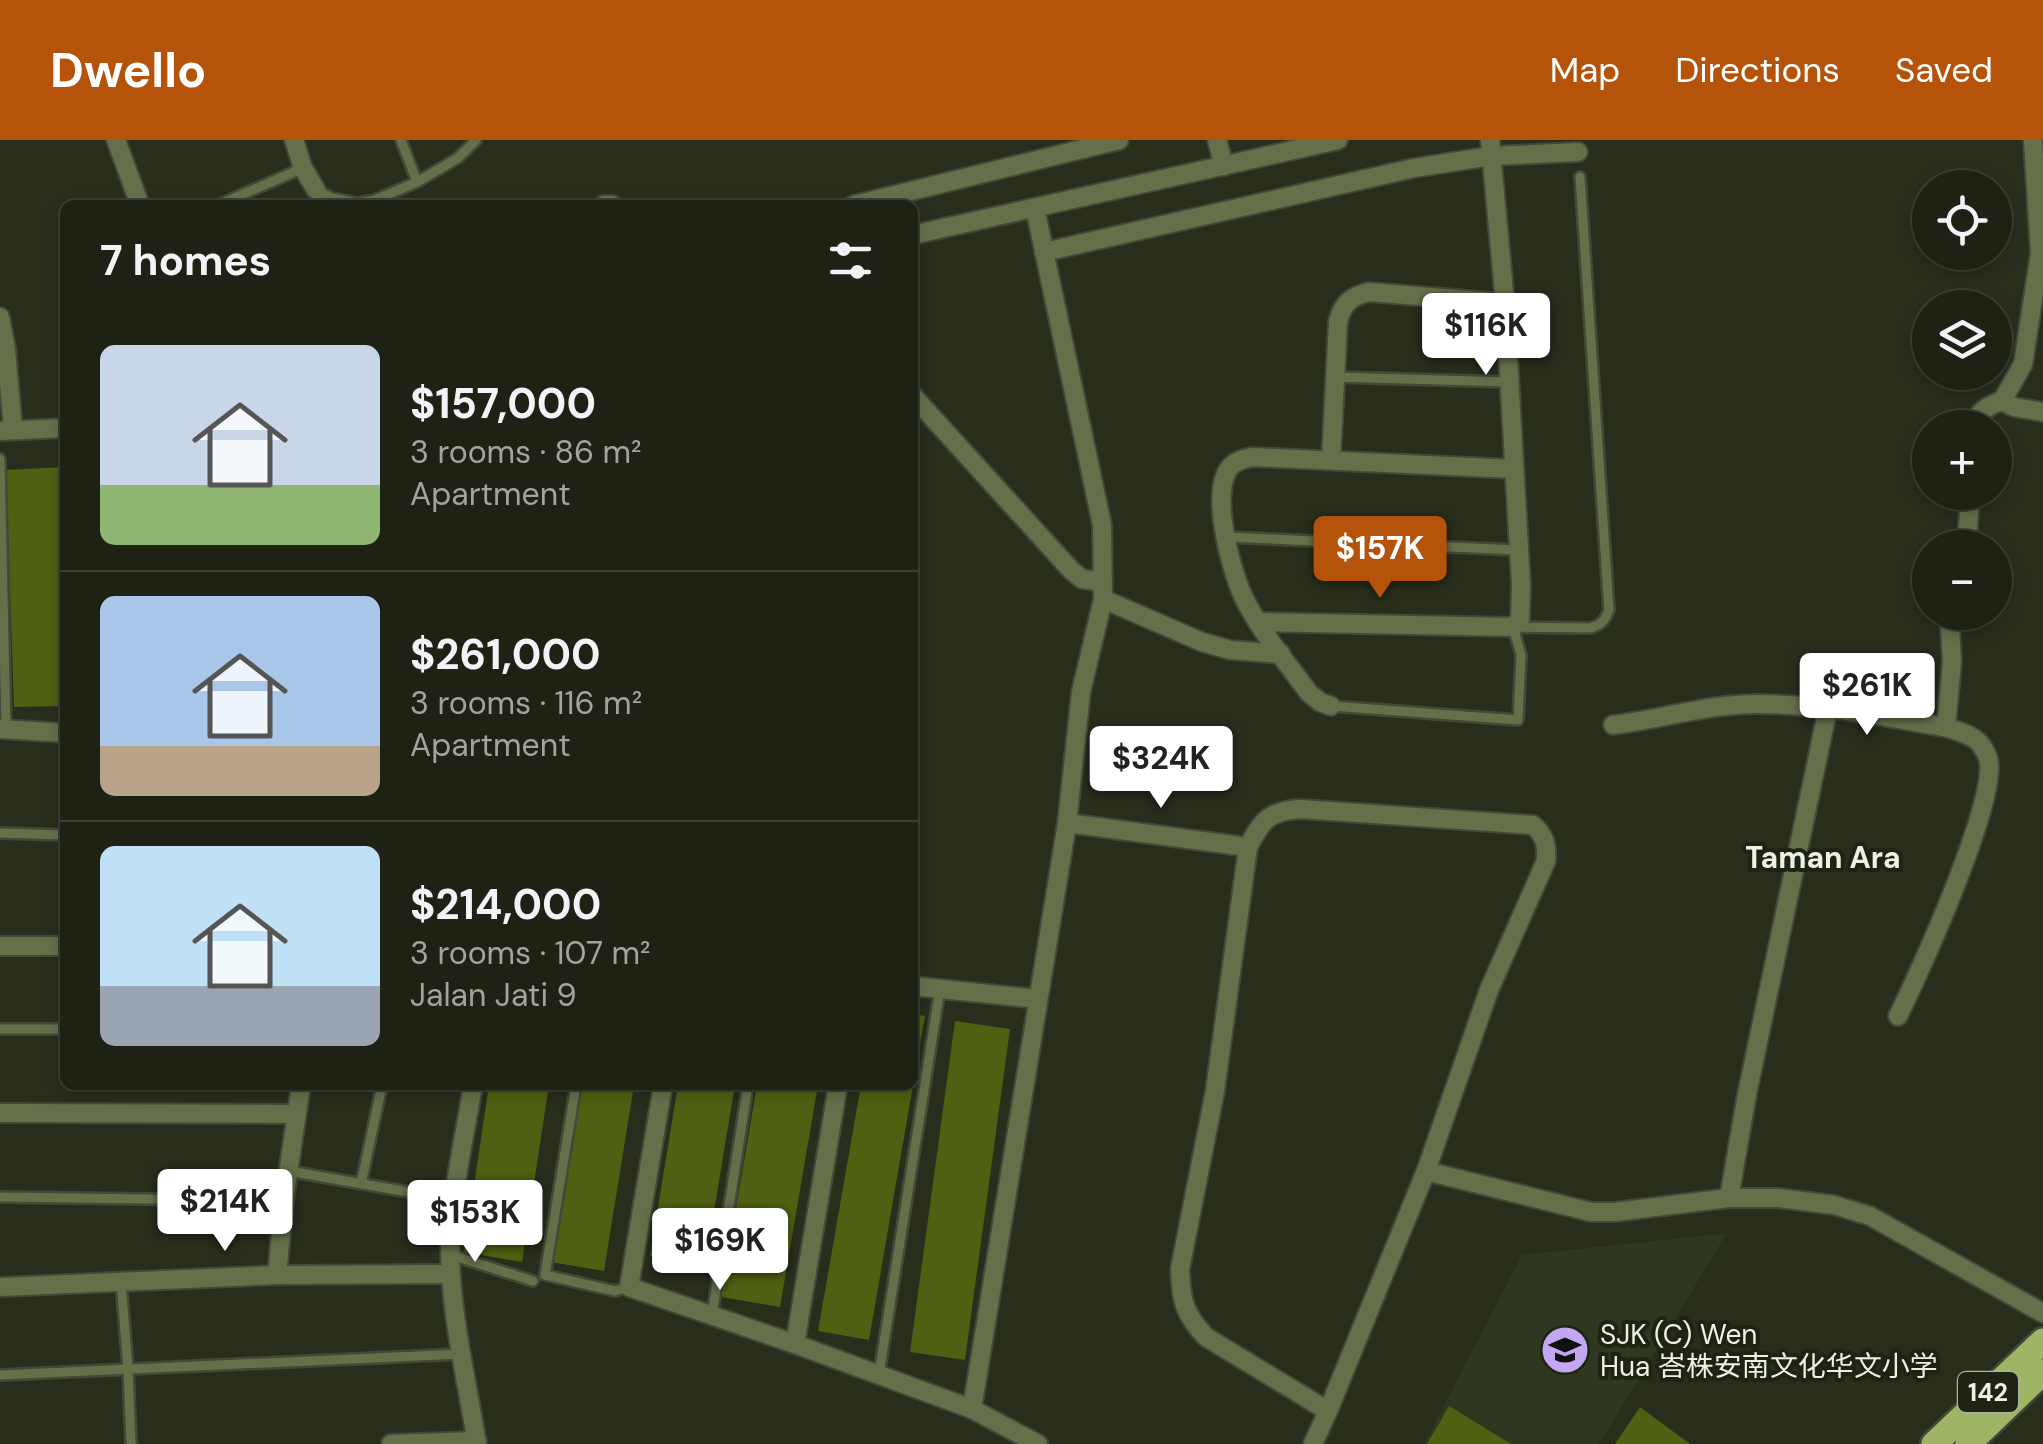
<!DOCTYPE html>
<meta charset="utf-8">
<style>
:root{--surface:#1e2215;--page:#262a1e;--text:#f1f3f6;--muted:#a1a4a0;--line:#3c3f34;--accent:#b45309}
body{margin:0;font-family:"DM Sans","Noto Sans SC",sans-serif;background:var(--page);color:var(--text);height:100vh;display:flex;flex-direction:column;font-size:38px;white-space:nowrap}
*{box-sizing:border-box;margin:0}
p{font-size:32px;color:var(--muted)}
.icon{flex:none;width:55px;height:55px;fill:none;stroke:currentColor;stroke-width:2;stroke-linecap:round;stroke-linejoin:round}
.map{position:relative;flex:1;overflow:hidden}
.sheet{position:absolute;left:60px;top:60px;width:858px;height:890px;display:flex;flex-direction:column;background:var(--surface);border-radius:15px;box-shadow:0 5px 15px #0003,0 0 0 2px var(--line)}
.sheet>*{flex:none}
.tools{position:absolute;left:1912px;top:30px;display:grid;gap:20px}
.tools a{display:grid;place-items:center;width:100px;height:100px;border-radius:50%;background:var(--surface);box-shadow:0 5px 15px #0003,0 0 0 2px var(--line);font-size:50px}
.price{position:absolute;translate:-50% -85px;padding:0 22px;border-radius:10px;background:#fff;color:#222;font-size:32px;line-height:65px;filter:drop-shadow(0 2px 5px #0008)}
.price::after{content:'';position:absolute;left:50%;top:60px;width:30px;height:22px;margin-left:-15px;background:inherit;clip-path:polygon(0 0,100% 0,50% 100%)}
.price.selected{background:var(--accent);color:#fff}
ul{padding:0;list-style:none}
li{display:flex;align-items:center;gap:30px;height:250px;padding:0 40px}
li+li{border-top:2px solid var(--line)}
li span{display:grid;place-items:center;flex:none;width:280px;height:200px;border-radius:15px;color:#555}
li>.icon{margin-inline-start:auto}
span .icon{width:120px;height:120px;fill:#fffc;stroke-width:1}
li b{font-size:42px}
h2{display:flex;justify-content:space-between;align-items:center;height:120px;padding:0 40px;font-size:42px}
header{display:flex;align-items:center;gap:60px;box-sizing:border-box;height:140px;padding:0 50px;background:var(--accent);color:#fff}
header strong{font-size:48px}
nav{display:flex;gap:55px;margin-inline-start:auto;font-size:35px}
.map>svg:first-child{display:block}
</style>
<header>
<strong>Dwello</strong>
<nav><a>Map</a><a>Directions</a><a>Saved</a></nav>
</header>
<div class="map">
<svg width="2043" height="1304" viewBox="0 0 2043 1304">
<rect width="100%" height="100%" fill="#282d1c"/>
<path fill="#303720" d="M1727,1093L1599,1304H1424L1522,1115Z"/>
<g fill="#4e6012">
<path d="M64,327L65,566L14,567L6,330Z"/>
<path d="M912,874L925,876L914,936H912Z"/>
<path d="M955,881L1010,889L965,1220L910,1212Z"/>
<path d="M489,945H549L522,1122L464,1112Z"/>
<path d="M578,945H634L604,1131L551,1122Z"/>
<path d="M678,945H735L705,1126L650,1116Z"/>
<path d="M757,945H818L780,1167L721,1157Z"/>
<path d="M861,945H913L869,1200L818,1191Z"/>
<path d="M1449,1266L1511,1304H1427Z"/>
<path d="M1640,1267L1690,1304H1615Z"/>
</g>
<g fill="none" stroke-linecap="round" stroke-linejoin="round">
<g stroke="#434838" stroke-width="14">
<g id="service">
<path d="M401,0L417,42"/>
<path d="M316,50L332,58L358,63L375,60L417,42L458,18L476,0"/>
<path d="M218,65L303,28"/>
<path d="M1335,237L1510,242"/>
<path d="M0,319L6,589"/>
<path d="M1226,397L1518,410"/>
<path d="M1331,566L1518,580L1521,515L1513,487L1589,488C1600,486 1605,481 1609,470L1580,37"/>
<path d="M0,693L65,695"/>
<path d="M0,889H65"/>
<path d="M576,945L545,1135L615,1151L629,1147"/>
<path d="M289,1031L454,1060"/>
<path d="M361,1044L382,945"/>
<path d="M0,1057L284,1061"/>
<path d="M451,1115L533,1141"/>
<path d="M121,1142L128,1229L131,1304"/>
<path d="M712,1175L748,945"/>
<path d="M879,1234L940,849"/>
<path d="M0,1235L461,1214"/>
</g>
</g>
<g stroke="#434838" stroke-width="22">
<g id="minor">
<path d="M116,0L140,65"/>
<path d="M294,0L303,28L316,50"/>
<path d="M1217,0L1224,26"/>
<path d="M604,65H612"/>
<path d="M854,65L1119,0"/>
<path d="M912,95L1338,0"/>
<path d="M1044,112L1414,28L1491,16L1578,12"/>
<path d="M0,177L6,209L13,290"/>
<path d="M912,255L1071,430L1082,439L1103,442"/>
<path d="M2002,261L2023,224L2040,113L2033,0"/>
<path d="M1972,288C1977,273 1987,265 2002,261L2014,267L2043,272"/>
<path d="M0,291L65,288"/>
<path d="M1331,320L1338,182C1342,164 1351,156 1369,152L1505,163"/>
<path d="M1962,408L1968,387L1970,352"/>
<path d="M1103,459L1202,502L1230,510L1281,514"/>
<path d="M1258,482L1513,487L1520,480L1521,445L1505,163L1490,0"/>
<path d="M1331,566L1320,562L1309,553C1288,524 1263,495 1246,462C1232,436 1208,350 1231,326C1237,320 1244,319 1252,317L1514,329"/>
<path d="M1613,585C1661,579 1709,564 1757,564C1808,564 1859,572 1909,581C1931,585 1956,587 1975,599C1982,604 1985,610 1988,618C2000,656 1919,834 1898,876"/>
<path d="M1946,587L1952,521L1949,472"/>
<path d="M0,589L65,593"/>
<path d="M1067,683L1248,707"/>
<path d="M0,806H65"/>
<path d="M912,846L1038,859"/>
<path d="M473,945C463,1007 446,1073 451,1136C455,1193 468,1248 477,1304"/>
<path d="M663,945L629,1147L795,1204L972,1269L1038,1304"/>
<path d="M0,973L296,974"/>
<path d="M1426,1031L1591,1072H1615L1729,1058H1778L1834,1065L1870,1076L2043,1173"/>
<path d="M1729,1058L1747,954L1828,568"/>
<path d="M277,1135L284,1061L301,945"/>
<path d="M0,1147L277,1135L450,1134"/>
<path d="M795,1204L838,945"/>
<path d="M972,1269L1067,683L1081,552L1103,459L1102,385L1035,68"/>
<path d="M391,1304L477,1301"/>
<path d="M1313,1304L1328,1271L1426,1031L1489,850L1546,721C1547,704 1545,696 1533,685L1300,669C1269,671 1262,680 1248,707L1215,951L1180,1129C1181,1160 1184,1174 1206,1197L1328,1271"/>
</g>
</g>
<g stroke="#434838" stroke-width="30">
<g id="primary">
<path d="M1934,1304L2043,1201"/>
<path d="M1968,1304L2043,1232"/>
</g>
</g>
<use href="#service" stroke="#65704b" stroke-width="9"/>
<use href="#minor" stroke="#65704b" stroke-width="18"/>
<use href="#primary" stroke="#9fb566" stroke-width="25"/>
</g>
<defs>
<g id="school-disc" transform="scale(2.5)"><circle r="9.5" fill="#c3a7f2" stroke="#1e2312"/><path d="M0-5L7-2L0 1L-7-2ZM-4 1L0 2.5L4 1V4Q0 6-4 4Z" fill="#111"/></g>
</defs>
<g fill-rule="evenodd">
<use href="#school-disc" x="1565" y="1210"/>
</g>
<g text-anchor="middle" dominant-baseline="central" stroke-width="8" stroke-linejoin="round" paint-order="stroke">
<rect fill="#1e2312" stroke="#aeb2a6" stroke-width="2.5" x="1958" y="1232" width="60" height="40" rx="8"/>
<g font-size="25" font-weight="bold" fill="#ecf0e5">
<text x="1988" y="1252">142</text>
</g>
<g font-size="28" fill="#ecf0e5" stroke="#1e2312" text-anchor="start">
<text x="1600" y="1194">SJK (C) Wen<tspan x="1600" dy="32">Hua 峇株安南文化华文小学</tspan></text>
</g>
<g font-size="30" font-weight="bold" fill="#ecf0e5" stroke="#1e2312">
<text x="1823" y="717">Taman Ara</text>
</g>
</g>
</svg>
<div class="tools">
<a><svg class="icon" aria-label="locate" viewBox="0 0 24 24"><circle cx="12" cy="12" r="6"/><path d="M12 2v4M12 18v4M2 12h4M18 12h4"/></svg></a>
<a><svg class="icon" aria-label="layers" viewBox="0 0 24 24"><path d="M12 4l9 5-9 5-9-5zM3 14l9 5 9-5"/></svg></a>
<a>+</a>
<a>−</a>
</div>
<b class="price" style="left:1486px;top:238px">$116K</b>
<b class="price selected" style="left:1380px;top:461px">$157K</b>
<b class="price" style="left:1867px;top:598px">$261K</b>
<b class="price" style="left:1161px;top:671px">$324K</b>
<b class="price" style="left:225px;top:1114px">$214K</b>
<b class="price" style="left:475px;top:1125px">$153K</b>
<b class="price" style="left:720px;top:1153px">$169K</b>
<section class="sheet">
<h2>7 homes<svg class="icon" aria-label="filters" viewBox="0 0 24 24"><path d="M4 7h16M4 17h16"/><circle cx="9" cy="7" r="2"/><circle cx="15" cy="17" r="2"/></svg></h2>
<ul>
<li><span style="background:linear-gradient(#c9d6e8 70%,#8fb573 0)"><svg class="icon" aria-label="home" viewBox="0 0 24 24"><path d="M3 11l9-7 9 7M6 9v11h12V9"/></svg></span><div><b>$157,000</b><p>3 rooms · 86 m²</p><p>Apartment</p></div></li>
<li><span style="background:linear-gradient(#a9c7e8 75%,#b9a48a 0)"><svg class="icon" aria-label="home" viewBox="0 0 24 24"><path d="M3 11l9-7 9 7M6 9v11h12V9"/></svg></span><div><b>$261,000</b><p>3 rooms · 116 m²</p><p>Apartment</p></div></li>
<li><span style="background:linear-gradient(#bfe0f5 70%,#9aa5b1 0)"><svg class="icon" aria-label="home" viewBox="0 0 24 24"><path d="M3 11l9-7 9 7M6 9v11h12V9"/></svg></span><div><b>$214,000</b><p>3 rooms · 107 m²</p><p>Jalan Jati 9</p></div></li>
</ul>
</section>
</div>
